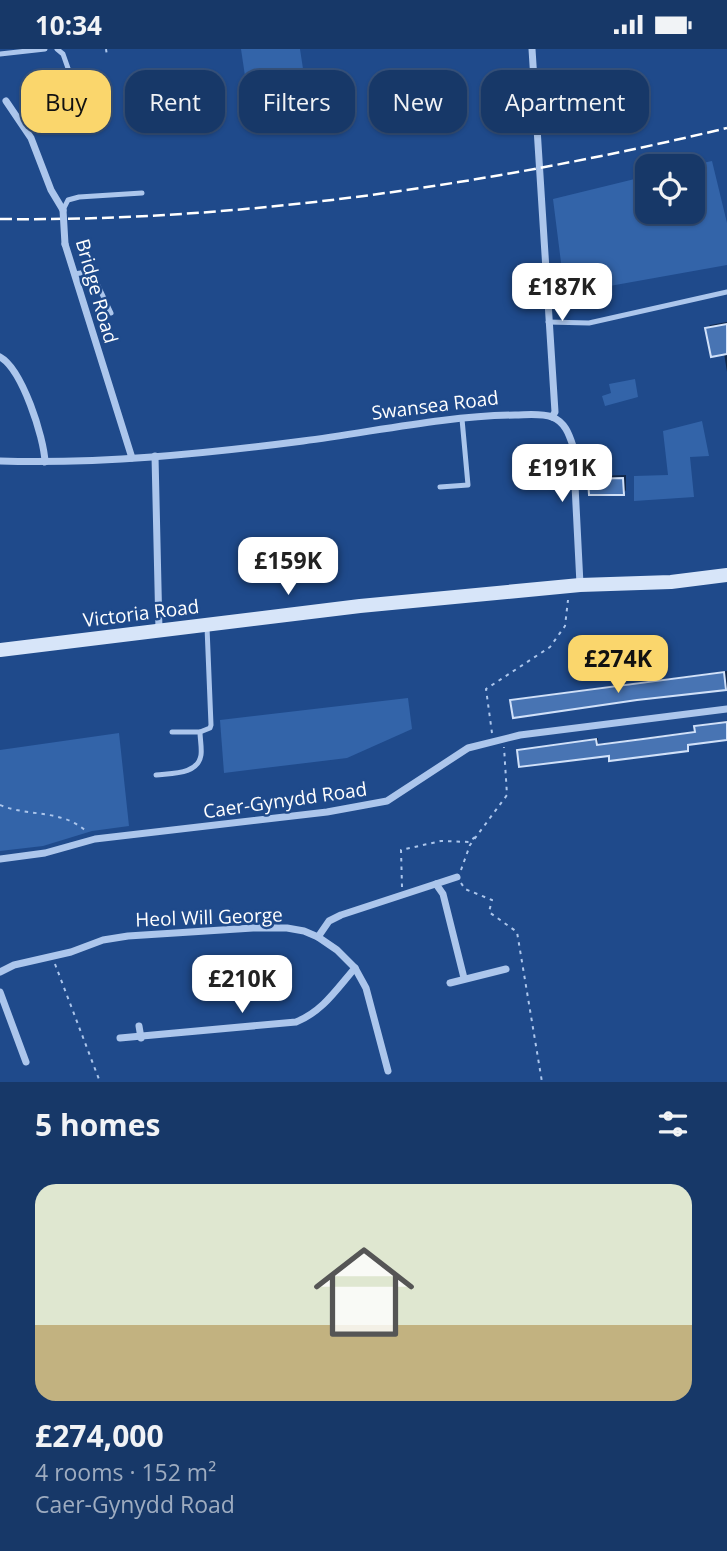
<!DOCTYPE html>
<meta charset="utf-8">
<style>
:root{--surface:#173868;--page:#203f6e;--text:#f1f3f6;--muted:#9eacc0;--line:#36527c;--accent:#fad66c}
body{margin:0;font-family:"Open Sans",sans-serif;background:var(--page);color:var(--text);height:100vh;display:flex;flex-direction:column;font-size:26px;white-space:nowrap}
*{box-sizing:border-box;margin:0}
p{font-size:23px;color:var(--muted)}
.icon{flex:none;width:38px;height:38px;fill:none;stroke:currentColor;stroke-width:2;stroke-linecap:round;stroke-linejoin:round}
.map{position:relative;height:1033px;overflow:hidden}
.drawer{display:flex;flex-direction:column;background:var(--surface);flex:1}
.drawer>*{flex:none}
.guide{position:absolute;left:21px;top:21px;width:686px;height:63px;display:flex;gap:14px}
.controls{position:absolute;left:635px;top:105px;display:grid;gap:14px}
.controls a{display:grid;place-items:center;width:70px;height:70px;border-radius:14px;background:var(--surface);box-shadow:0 2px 5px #0004,0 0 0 2px var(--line);font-size:35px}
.price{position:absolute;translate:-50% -60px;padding:0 16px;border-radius:14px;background:#fff;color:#222;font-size:23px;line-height:46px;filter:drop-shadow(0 2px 4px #0008)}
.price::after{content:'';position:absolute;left:50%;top:42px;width:21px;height:16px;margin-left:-10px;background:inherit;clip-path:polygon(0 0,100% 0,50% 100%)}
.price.active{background:var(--accent);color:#111}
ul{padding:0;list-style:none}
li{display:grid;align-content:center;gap:14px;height:371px;padding:0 35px}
li span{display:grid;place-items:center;height:217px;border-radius:21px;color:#555}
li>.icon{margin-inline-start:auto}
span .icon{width:126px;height:126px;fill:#fffc;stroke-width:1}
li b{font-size:30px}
h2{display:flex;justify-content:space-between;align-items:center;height:84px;padding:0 35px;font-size:30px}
.pill{padding:0 24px;border-radius:21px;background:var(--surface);box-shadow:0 2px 5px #0004,0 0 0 2px var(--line);font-size:24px;line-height:63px}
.pill.active{background:var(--accent);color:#111}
.status{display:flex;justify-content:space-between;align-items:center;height:49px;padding:0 35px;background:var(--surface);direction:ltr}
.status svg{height:19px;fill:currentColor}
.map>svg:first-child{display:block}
</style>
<div class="status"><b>10:34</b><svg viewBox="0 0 49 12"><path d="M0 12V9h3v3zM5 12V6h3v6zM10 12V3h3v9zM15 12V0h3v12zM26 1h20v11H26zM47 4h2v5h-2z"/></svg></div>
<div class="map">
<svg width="727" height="1033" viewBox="0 0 727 1033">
<rect width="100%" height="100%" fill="#1f4a8b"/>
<g fill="#3364a9">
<path d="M241,0H300L307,46L249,54Z"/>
<path d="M712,112L727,174V216L565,245L553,150L647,127L648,163H693V117H688Z"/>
<path d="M635,330L638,348L605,357L602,347L611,344L609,335Z"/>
<path d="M702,372L709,407L690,408L694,448L634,452V427L668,426L663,382Z"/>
<path d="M408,649L412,680L347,709L224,724L220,671Z"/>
<path d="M119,684L129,777L92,782L43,797L0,802V701Z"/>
</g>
<g fill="#0007">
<path d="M727,273V323L724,304L707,280L710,276Z"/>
<path d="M626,426V441L623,445L590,431L593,427Z"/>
<path d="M727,622V639L514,667L512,652L514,650Z"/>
<path d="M727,672V689L689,694L687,700L610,705L519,702L598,689V695L697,682L698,676Z"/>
</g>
<g fill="#4874b3" stroke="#d1e1f9" stroke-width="2">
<path d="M727,275V305L711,308L705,279Z"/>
<path d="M623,429L624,446H589L588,430Z"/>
<path d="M724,623L726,641L637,651L513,669L510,651Z"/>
<path d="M727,673V691L688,696V702L609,712V707L519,718L517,701L596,690L597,696L643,690L695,683L694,677Z"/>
</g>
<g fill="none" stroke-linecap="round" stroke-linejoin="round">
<g stroke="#acc6ec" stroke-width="2" stroke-dasharray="3.5 5" stroke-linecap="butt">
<path d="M106,0L107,7"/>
<path d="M492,684L486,640L550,598L565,577L568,551"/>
<path d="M0,756C29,768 61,760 86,782"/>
<path d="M461,821L470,796L507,746L504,698"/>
<path d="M461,834L465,840L492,851L489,863L517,883L542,1033"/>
<path d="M402,838L401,801L441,792L469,793L475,788"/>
<path d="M55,915L100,1033"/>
</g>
<g stroke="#acc6ec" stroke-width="5">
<path d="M57,0L63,5L76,42L81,45"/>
<path d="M0,5L45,0"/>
<path d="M63,161L68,151L79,148L142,144"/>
<path d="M74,225L87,223L93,226L111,264"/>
<path d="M548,273L589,274L727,243"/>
<path d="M440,438L468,436L462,370"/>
<path d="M172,683H200"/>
<path d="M156,726C171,724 198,726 201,706C202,699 200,690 200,683L210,679L211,676L207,578"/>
</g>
<g stroke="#acc6ec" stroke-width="7">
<path d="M532,0L555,363L552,368"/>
<path d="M6,52L31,89L51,141L63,161"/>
<path d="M65,195L132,409"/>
<path d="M0,308C22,320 44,388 45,413"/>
<path d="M155,407L159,581"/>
<path d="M0,412C101,415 203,405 303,392C373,383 444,367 515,366C526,366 541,364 552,368C565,373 569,385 573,397L580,535"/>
<path d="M0,810L45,804L95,790L327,763L387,752L468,699L520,686L727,660"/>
<path d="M436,835L443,845L464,929"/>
<path d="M318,888L329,872L341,866L457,828"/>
<path d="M0,923L14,916L71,903L103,891L128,887L253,879H287L304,882L318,888L337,901L355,919L366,939L388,1022"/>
<path d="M450,934L506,920"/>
<path d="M0,943L26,1013"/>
<path d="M139,977L141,989"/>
<path d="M120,989L296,973C323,962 336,941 355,919"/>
</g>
<path stroke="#d7e5f9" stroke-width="14" d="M0,601L360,557L580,536L671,533L727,526"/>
<path stroke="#fff" stroke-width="2.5" stroke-dasharray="12 5" stroke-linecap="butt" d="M0,170C240,173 494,135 727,79"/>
<path stroke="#acc6ec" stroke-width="7" d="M63,161L65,195"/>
</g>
<g text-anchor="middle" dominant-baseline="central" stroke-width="5" stroke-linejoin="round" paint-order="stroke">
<g font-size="19" fill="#fff" stroke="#1f4a8b">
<text transform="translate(97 242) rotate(74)">Bridge Road</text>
<text transform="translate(435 356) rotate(-7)">Swansea Road</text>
<text transform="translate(141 564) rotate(-7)">Victoria Road</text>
<text transform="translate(285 751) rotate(-8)">Caer-Gynydd Road</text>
<text transform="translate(209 868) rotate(-2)">Heol Will George</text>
</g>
</g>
</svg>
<div class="controls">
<a><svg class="icon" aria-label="locate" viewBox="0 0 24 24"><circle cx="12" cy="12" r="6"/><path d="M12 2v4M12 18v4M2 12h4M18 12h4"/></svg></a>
</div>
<b class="price" style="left:562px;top:274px">£187K</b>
<b class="price" style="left:562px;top:455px">£191K</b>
<b class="price" style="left:288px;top:548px">£159K</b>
<b class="price active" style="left:618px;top:646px">£274K</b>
<b class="price" style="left:242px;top:966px">£210K</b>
<div class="guide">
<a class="pill active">Buy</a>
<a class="pill">Rent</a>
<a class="pill">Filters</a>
<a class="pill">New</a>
<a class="pill">Apartment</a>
</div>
</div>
<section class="drawer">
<h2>5 homes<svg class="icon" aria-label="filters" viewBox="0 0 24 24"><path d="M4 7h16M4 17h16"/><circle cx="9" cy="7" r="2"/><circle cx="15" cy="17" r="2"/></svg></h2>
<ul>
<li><span style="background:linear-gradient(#dfe7d0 65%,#c2b280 0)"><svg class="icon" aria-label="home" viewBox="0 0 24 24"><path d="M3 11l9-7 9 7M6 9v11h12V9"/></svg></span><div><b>£274,000</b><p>4 rooms · 152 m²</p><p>Caer-Gynydd Road</p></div></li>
</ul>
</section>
